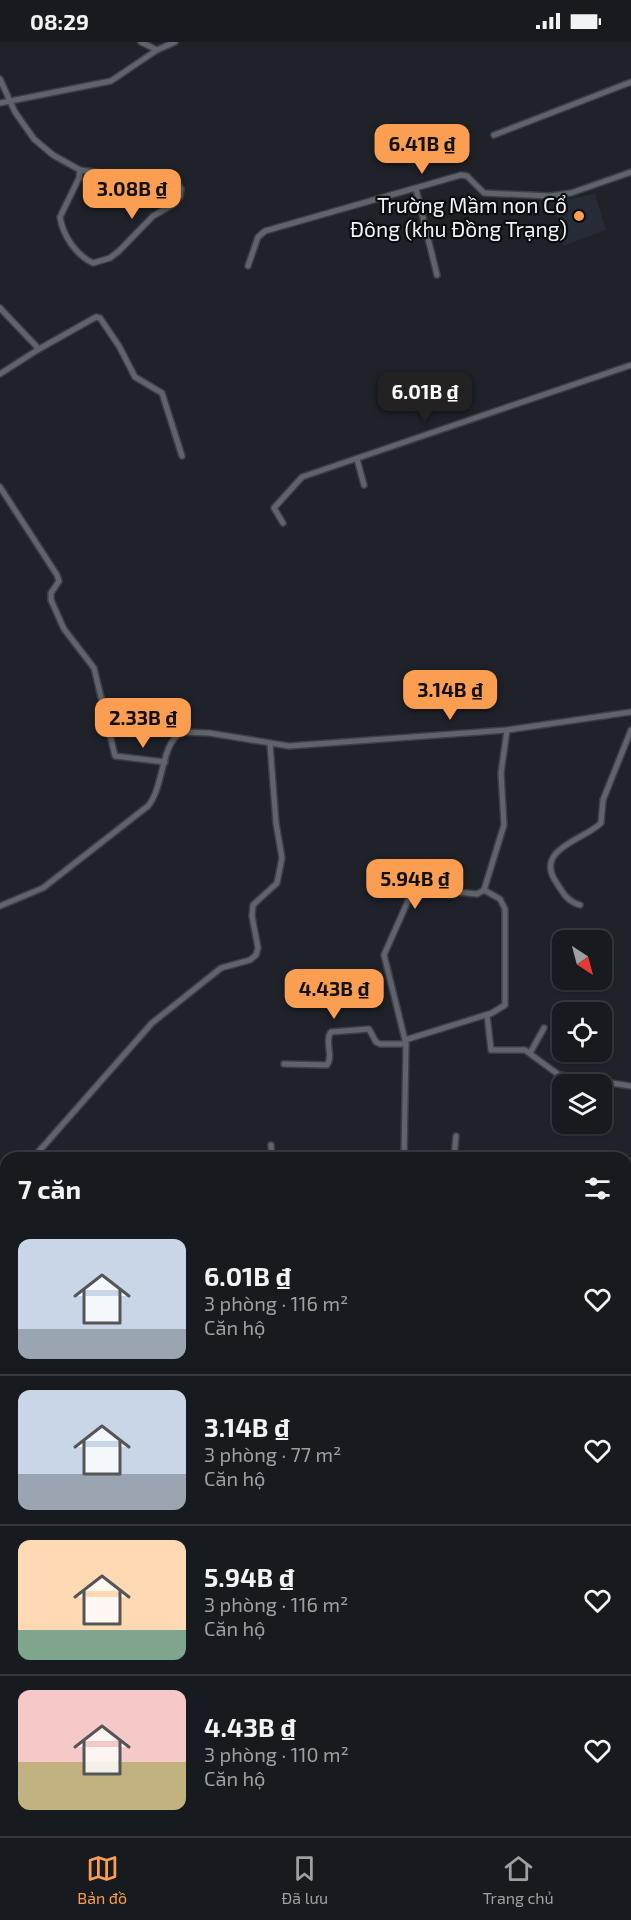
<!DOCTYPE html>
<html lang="vi">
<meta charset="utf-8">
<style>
:root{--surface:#171a1f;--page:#202328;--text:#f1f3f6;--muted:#9ea1a4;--line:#36383d;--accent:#fb9e51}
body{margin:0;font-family:"Exo 2",sans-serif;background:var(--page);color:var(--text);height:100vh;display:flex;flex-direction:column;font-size:22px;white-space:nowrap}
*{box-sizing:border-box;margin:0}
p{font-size:20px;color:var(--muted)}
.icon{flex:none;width:33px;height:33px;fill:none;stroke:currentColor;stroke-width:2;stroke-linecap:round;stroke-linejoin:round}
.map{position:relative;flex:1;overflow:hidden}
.sheet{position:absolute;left:0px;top:1110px;width:632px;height:684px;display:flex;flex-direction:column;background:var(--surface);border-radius:18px 18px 0 0;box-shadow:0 2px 4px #0004,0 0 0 2px var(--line)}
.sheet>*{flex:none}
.needle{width:39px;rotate:144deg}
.buttons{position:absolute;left:552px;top:888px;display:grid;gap:12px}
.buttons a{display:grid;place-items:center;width:60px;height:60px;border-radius:12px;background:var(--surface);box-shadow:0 2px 4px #0004,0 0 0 2px var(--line);font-size:30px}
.price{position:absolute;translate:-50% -51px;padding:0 14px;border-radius:12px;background:var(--accent);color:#111;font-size:20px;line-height:39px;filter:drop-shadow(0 2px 3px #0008)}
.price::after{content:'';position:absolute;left:50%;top:36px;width:18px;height:14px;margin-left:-9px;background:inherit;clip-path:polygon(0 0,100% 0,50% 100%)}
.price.current{background:#222;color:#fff}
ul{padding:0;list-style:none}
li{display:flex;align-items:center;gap:18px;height:150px;padding:0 18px}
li+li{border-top:2px solid var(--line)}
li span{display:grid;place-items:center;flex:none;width:168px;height:120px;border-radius:12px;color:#555}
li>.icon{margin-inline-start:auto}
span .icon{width:72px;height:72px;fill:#fffc;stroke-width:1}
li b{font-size:26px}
h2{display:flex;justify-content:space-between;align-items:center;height:72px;padding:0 18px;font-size:26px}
.status{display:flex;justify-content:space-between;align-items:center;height:42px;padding:0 30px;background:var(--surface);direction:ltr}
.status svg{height:16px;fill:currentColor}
.dock{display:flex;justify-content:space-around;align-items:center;height:84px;border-top:2px solid var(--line);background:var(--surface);font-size:16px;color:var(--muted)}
.dock a{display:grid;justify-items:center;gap:3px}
.dock .current{color:var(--accent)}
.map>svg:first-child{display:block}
</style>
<div class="status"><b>08:29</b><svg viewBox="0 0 49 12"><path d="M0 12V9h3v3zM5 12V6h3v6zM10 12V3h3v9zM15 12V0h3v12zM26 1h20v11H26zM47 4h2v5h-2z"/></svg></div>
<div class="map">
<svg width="631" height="1794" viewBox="0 0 631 1794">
<rect width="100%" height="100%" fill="#1f2229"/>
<path fill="#252b37" d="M595,152L606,188L563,204L553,160Z"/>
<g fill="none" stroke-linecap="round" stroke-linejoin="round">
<g stroke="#3c3f45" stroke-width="8">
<g id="street">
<path d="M141,0L157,8"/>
<path d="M0,37L15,70L34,97L53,113L80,128L108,132L167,131L176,138L181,147L180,154L174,162L153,174L119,209L110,216L93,221C76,213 63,194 60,175L79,136L80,128"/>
<path d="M0,61L111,39L157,8L175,0"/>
<path d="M494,93L631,40"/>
<path d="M416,147L437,233"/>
<path d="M248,224L258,195L265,189L461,133L467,134L484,151L550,154L571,151L631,130"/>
<path d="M0,266L39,307L0,332"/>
<path d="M39,307L96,275L100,276L119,304L135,335L162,351L182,414"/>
<path d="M357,417L364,443"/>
<path d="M0,445L57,533L59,539L51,551V558L64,587L94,626L115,714L165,720"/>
<path d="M283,481L274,466L302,435L631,323"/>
<path d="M580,863C567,859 563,851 556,840C534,807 584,798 601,781L603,758L631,688"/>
<path d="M0,864L43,846L148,764C165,743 160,702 182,690L209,691L289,704L507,688L631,670"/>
<path d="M487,973L491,1008H525L559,1033L631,1044"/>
<path d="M405,998L492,971L505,963V867L500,857L484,848"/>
<path d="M530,1011L544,986"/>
<path d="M284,1022L327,1023C334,1014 324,999 331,990L369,987L376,1000L380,1002H406"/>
<path d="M271,1103L272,1116"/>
<path d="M33,1116L152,981L221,926L250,918L256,913L258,906L252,874L253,863L277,841L282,816L276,781L270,702"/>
<path d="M404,1116L406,1002L384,913L411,852L426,847L477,852L484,848L504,783L501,731L507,688"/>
<path d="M454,1116L456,1094"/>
<path d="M0,1130L6,1131"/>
<path d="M0,1285L6,1302"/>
<path d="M0,1309L6,1311"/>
<path d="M0,1642L6,1637"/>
<path d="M626,1717L631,1721"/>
<path d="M0,1776L6,1775"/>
<path d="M116,1788V1794"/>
<path d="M300,1788L302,1794"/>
<path d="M370,1794L381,1788"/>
</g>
</g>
<use href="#street" stroke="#5f636b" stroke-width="5"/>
</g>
<circle fill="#fb9e51" stroke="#0a0c0f" stroke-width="2" cx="579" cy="174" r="6"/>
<g text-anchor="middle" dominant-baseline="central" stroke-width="4.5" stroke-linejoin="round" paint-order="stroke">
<g font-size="21" fill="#f1f3f8" stroke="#0a0c0f" text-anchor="end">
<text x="567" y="162">Trường Mầm non Cổ<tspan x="567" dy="24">Đông (khu Đồng Trạng)</tspan></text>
</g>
</g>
</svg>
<div class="buttons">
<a><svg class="needle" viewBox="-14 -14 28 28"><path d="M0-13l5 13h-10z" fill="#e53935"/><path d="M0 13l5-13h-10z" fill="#9ea1a4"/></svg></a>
<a><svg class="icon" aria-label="locate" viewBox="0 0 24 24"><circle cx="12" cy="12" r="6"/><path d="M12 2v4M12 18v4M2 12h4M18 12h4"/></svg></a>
<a><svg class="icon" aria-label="layers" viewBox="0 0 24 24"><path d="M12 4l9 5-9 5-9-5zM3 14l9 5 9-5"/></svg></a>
</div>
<b class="price" style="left:422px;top:133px">6.41B ₫</b>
<b class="price" style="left:132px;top:178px">3.08B ₫</b>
<b class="price current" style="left:425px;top:381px">6.01B ₫</b>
<b class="price" style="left:450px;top:679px">3.14B ₫</b>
<b class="price" style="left:143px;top:707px">2.33B ₫</b>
<b class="price" style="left:415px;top:868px">5.94B ₫</b>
<b class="price" style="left:334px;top:978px">4.43B ₫</b>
<section class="sheet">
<h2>7 căn<svg class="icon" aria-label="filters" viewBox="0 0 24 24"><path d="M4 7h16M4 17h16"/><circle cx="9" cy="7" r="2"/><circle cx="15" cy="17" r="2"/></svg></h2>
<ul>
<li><span style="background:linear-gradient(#c9d6e8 75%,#9aa5b1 0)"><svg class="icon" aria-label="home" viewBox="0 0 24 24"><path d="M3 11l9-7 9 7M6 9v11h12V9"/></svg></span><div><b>6.01B ₫</b><p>3 phòng · 116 m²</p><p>Căn hộ</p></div><svg class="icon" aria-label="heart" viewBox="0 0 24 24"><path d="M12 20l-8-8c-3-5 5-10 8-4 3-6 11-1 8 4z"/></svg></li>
<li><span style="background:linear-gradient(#c9d6e8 70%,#9aa5b1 0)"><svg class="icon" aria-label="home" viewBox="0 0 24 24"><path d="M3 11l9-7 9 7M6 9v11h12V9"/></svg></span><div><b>3.14B ₫</b><p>3 phòng · 77 m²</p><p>Căn hộ</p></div><svg class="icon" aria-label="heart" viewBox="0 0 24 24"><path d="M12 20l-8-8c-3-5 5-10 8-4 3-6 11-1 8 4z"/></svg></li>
<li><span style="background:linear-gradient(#ffd9b3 75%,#7fa58c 0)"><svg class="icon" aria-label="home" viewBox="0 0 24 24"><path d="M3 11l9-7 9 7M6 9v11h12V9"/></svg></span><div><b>5.94B ₫</b><p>3 phòng · 116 m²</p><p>Căn hộ</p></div><svg class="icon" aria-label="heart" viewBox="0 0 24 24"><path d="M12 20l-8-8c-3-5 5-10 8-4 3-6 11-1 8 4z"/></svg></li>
<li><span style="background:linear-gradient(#f6c9c9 60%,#c2b280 0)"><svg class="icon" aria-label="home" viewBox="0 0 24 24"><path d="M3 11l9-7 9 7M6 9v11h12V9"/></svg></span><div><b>4.43B ₫</b><p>3 phòng · 110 m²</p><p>Căn hộ</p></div><svg class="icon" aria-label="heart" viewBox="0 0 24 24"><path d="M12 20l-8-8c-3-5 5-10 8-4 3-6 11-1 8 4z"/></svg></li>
</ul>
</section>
</div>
<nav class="dock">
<a class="current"><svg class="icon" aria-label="map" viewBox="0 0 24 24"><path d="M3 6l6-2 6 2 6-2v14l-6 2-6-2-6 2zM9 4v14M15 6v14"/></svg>Bản đồ</a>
<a><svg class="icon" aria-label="saved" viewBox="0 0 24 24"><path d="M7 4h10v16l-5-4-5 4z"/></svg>Đã lưu</a>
<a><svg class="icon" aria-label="home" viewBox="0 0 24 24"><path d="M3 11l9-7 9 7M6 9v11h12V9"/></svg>Trang chủ</a>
</nav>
